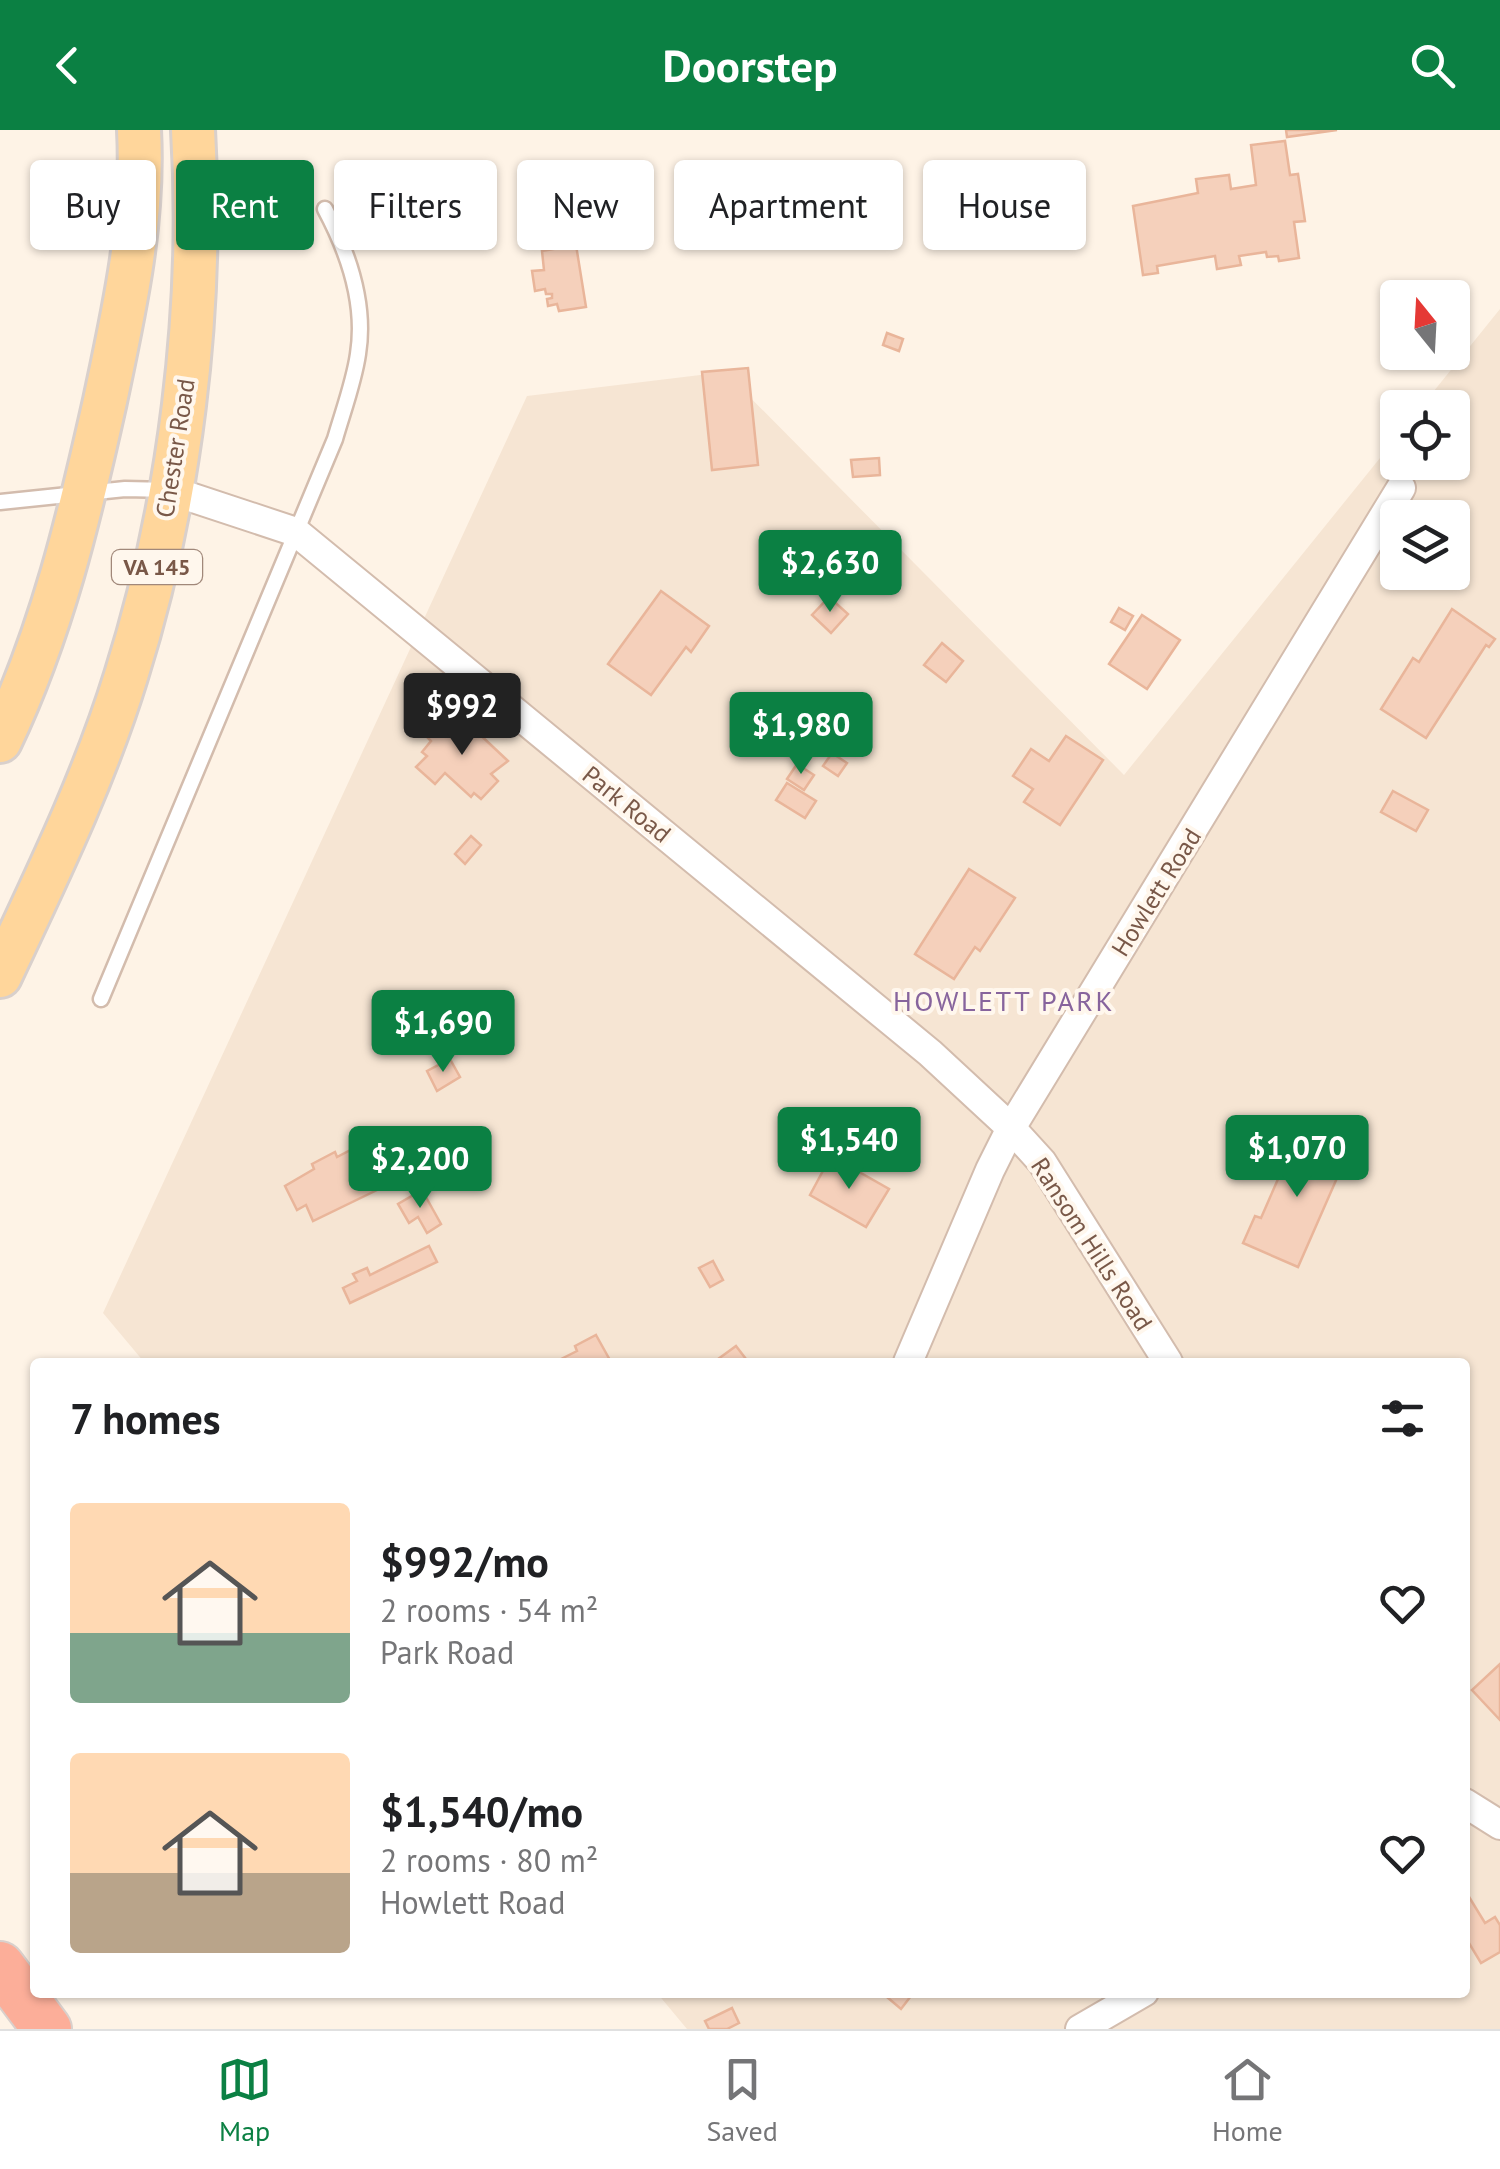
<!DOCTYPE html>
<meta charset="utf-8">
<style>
:root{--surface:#fff;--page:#f6f6f6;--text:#202124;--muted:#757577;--line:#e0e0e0;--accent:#0b8043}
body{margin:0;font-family:"PT Sans",sans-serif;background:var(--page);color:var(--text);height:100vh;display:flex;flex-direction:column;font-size:38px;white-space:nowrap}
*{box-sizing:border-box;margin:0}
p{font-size:32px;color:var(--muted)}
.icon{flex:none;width:55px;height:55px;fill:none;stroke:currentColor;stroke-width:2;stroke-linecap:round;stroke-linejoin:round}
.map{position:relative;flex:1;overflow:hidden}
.panel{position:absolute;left:30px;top:1228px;width:1440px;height:640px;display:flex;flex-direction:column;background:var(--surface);border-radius:10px;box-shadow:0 2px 8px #0004}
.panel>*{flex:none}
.hud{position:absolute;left:30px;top:30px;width:1440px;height:90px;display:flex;gap:20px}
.needle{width:65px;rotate:342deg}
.controls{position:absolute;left:1380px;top:150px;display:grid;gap:20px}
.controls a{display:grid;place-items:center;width:90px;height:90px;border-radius:10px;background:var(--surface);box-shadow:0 2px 8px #0004;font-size:50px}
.price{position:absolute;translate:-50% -85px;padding:0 22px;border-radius:10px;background:var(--accent);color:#fff;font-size:32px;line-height:65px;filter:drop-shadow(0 2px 5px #0008)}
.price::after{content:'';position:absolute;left:50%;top:60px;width:30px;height:22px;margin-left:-15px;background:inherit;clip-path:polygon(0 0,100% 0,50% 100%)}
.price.on{background:#222;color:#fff}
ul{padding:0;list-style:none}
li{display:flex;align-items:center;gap:30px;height:250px;padding:0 40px}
li span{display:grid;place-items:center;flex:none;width:280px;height:200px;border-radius:10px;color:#555}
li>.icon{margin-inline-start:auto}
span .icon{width:120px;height:120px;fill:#fffc;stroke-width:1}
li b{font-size:42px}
h2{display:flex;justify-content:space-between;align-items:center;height:120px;padding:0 40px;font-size:42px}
.pill{padding:0 35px;border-radius:10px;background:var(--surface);box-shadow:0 2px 8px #0004;font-size:35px;line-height:90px}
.pill.on{background:var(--accent);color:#fff}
header{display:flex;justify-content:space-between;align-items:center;height:130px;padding:0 40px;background:var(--accent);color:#fff;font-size:45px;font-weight:600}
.menu{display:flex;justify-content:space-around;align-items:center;height:140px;border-top:2px solid var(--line);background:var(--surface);font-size:28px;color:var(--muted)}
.menu a{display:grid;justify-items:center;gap:5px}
.menu .on{color:var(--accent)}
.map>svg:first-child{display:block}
</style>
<header><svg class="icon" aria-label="back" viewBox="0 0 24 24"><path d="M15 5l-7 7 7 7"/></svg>Doorstep<svg class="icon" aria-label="search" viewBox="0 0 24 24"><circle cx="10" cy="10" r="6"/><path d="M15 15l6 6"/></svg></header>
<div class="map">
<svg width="1500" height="1899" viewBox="0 0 1500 1899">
<rect width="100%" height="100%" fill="#fef3e6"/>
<path fill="#f6e5d3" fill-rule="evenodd" d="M1500,179V1899H687L657,1863L1465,1862V1232H144L103,1183L527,266L725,242L1124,645L1397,307L1398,332H1452V278L1421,277ZM1398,388H1452V442H1398Z"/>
<g fill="#f5d0bb" stroke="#e9b59a" stroke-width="2.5">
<path d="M1286,0H1337L1287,7Z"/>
<path d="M1285,11L1290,45L1298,44L1305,91L1294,92L1299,128L1279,131L1278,126L1267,127L1266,122L1239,126L1241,135L1217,139L1215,126L1157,136L1158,143L1143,145L1133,76L1198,63L1196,49L1229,45L1231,59L1256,55L1251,15Z"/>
<path d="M621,73L625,93L604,97L601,77Z"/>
<path d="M576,115L586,177L559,181L557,174L548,176L547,169L552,168V164H546L545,159L535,161L532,141L544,140L542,121Z"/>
<path d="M887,203L903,209L899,221L883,215Z"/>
<path d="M748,238L758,335L712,340L702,242Z"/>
<path d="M879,328L880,345L853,347L851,330Z"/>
<path d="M661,461L709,496L691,522L686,517L651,565L608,534Z"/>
<path d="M829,467L848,484L831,503L812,485Z"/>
<path d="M1119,478L1133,486L1125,500L1111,492Z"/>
<path d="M1452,479L1495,509L1489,517L1486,515L1426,608L1381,579L1413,528L1419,532Z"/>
<path d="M1142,485L1180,510L1147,559L1109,534Z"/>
<path d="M942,513L963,531L946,552L924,535Z"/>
<path d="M458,584L508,631L491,644L498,651L481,669L474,663L471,667L445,643L435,654L416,637L427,626L422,622L431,611L427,607L440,594L445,599Z"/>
<path d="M1066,606L1103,630L1060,695L1024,672L1033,659L1013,646L1031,619L1049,631Z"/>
<path d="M832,623L847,633L838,646L823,636Z"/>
<path d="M797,634L814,645L804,660L787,649Z"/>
<path d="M787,653L816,671L805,688L776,670Z"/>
<path d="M1393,661L1428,680L1416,701L1381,682Z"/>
<path d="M471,706L481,715L465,734L455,724Z"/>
<path d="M969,739L1015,768L980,821L975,817L954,849L915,824Z"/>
<path d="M450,929L460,947L437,961L427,941Z"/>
<path d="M1299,1001L1348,1023L1298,1137L1243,1113L1255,1086L1261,1088Z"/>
<path d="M364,1013L374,1034L366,1038L377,1060L313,1091L306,1075L297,1080L285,1056L314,1039L312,1034L335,1022L337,1027Z"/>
<path d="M831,1026L889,1059L866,1097L810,1065Z"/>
<path d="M422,1060L441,1094L427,1103L418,1087L409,1093L398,1074Z"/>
<path d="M429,1116L437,1132L350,1173L343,1158L357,1151L353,1144L367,1138L370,1145Z"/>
<path d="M713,1131L723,1150L710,1157L699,1138Z"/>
<path d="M596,1205L611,1232H555L577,1221L575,1216Z"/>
<path d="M736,1216L746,1229L742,1232H714Z"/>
<path d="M1500,1534V1590L1472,1560Z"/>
<path d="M1466,1762L1485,1793L1495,1787L1500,1795V1822L1481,1833L1469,1813L1465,1816Z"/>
<path d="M881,1862H914L901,1879Z"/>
<path d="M732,1878L739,1893L727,1899H709L705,1891Z"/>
</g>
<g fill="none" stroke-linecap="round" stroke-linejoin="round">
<g stroke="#d3bcad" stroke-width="19">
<g id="lane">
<path d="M0,372L125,359L169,360"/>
<path d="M101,869L335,309C343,281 354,252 358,224C366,174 348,122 325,79"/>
</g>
</g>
<g stroke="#d3bcad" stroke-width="32">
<g id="street">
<path d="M169,360L296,402L930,923L1011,998L1042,1032L1168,1232"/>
<path d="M908,1232L990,1040L1011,998L1401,358"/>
<path d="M1465,1673L1500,1695"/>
<path d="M1080,1899L1144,1862"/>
</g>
</g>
<g stroke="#d9d0cc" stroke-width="48">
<g id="primary">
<path d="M0,611C52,502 79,388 105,271C124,181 144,92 139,0"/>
<path d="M0,846C46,748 94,650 126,546C180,375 204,179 193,0"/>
</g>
</g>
<g stroke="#d9d0cc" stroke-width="52">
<path id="highway" d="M0,1836L47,1899"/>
</g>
<use href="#lane" stroke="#fff" stroke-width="14"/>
<use href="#street" stroke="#fff" stroke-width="28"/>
<use href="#primary" stroke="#ffd69b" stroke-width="42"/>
<use href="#highway" stroke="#fcae99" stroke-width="48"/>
</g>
<g text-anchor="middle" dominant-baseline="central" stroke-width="8" stroke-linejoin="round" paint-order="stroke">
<rect fill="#fff7ed" stroke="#a1887a" stroke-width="2.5" x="112" y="420" width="90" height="34" rx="8"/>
<g font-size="22" font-weight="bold" fill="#795848">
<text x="157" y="437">VA 145</text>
</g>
<g font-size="25" fill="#795848" stroke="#fff7ed">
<text transform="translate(175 318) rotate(-81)">Chester Road</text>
<text transform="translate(627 674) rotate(39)">Park Road</text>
<text transform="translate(1156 762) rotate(-58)">Howlett Road</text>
<text transform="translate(1092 1114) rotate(57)">Ransom Hills Road</text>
</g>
<g font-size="28" letter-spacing="2.5" fill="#87649d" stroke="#fff7ed">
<text x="1004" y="870">HOWLETT PARK</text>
</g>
</g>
</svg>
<div class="controls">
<a><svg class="needle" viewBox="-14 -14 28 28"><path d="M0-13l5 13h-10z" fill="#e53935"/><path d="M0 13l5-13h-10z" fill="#757577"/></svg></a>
<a><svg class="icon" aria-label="locate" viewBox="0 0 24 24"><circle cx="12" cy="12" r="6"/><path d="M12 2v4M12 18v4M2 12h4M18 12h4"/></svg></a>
<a><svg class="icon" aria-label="layers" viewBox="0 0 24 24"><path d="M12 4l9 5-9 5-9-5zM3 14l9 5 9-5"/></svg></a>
</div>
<b class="price" style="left:830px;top:485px">$2,630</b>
<b class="price on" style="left:462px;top:628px">$992</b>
<b class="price" style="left:801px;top:647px">$1,980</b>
<b class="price" style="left:443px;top:945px">$1,690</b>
<b class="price" style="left:849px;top:1062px">$1,540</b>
<b class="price" style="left:1297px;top:1070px">$1,070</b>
<b class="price" style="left:420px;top:1081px">$2,200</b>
<div class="hud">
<a class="pill">Buy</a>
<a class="pill on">Rent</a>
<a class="pill">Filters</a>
<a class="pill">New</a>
<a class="pill">Apartment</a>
<a class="pill">House</a>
</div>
<section class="panel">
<h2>7 homes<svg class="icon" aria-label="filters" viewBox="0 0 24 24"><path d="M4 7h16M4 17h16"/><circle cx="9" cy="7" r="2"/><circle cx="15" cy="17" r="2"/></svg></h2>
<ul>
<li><span style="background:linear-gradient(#ffd9b3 65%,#7fa58c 0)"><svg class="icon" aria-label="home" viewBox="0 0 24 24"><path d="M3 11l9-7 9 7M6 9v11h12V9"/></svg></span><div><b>$992/mo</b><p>2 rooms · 54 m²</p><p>Park Road</p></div><svg class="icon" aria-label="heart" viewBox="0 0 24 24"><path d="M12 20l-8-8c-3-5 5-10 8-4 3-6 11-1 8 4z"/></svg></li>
<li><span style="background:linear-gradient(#ffd9b3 60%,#b9a48a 0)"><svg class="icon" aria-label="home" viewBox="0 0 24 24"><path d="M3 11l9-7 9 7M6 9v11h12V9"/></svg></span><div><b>$1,540/mo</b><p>2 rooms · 80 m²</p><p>Howlett Road</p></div><svg class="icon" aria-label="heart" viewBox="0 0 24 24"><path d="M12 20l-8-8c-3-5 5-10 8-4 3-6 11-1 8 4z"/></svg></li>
</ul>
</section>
</div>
<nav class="menu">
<a class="on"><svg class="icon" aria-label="map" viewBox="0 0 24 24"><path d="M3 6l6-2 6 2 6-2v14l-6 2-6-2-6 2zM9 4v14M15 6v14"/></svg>Map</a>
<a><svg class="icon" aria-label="saved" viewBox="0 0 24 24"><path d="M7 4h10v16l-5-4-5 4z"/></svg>Saved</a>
<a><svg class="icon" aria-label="home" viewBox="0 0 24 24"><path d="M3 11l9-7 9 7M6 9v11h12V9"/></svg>Home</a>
</nav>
